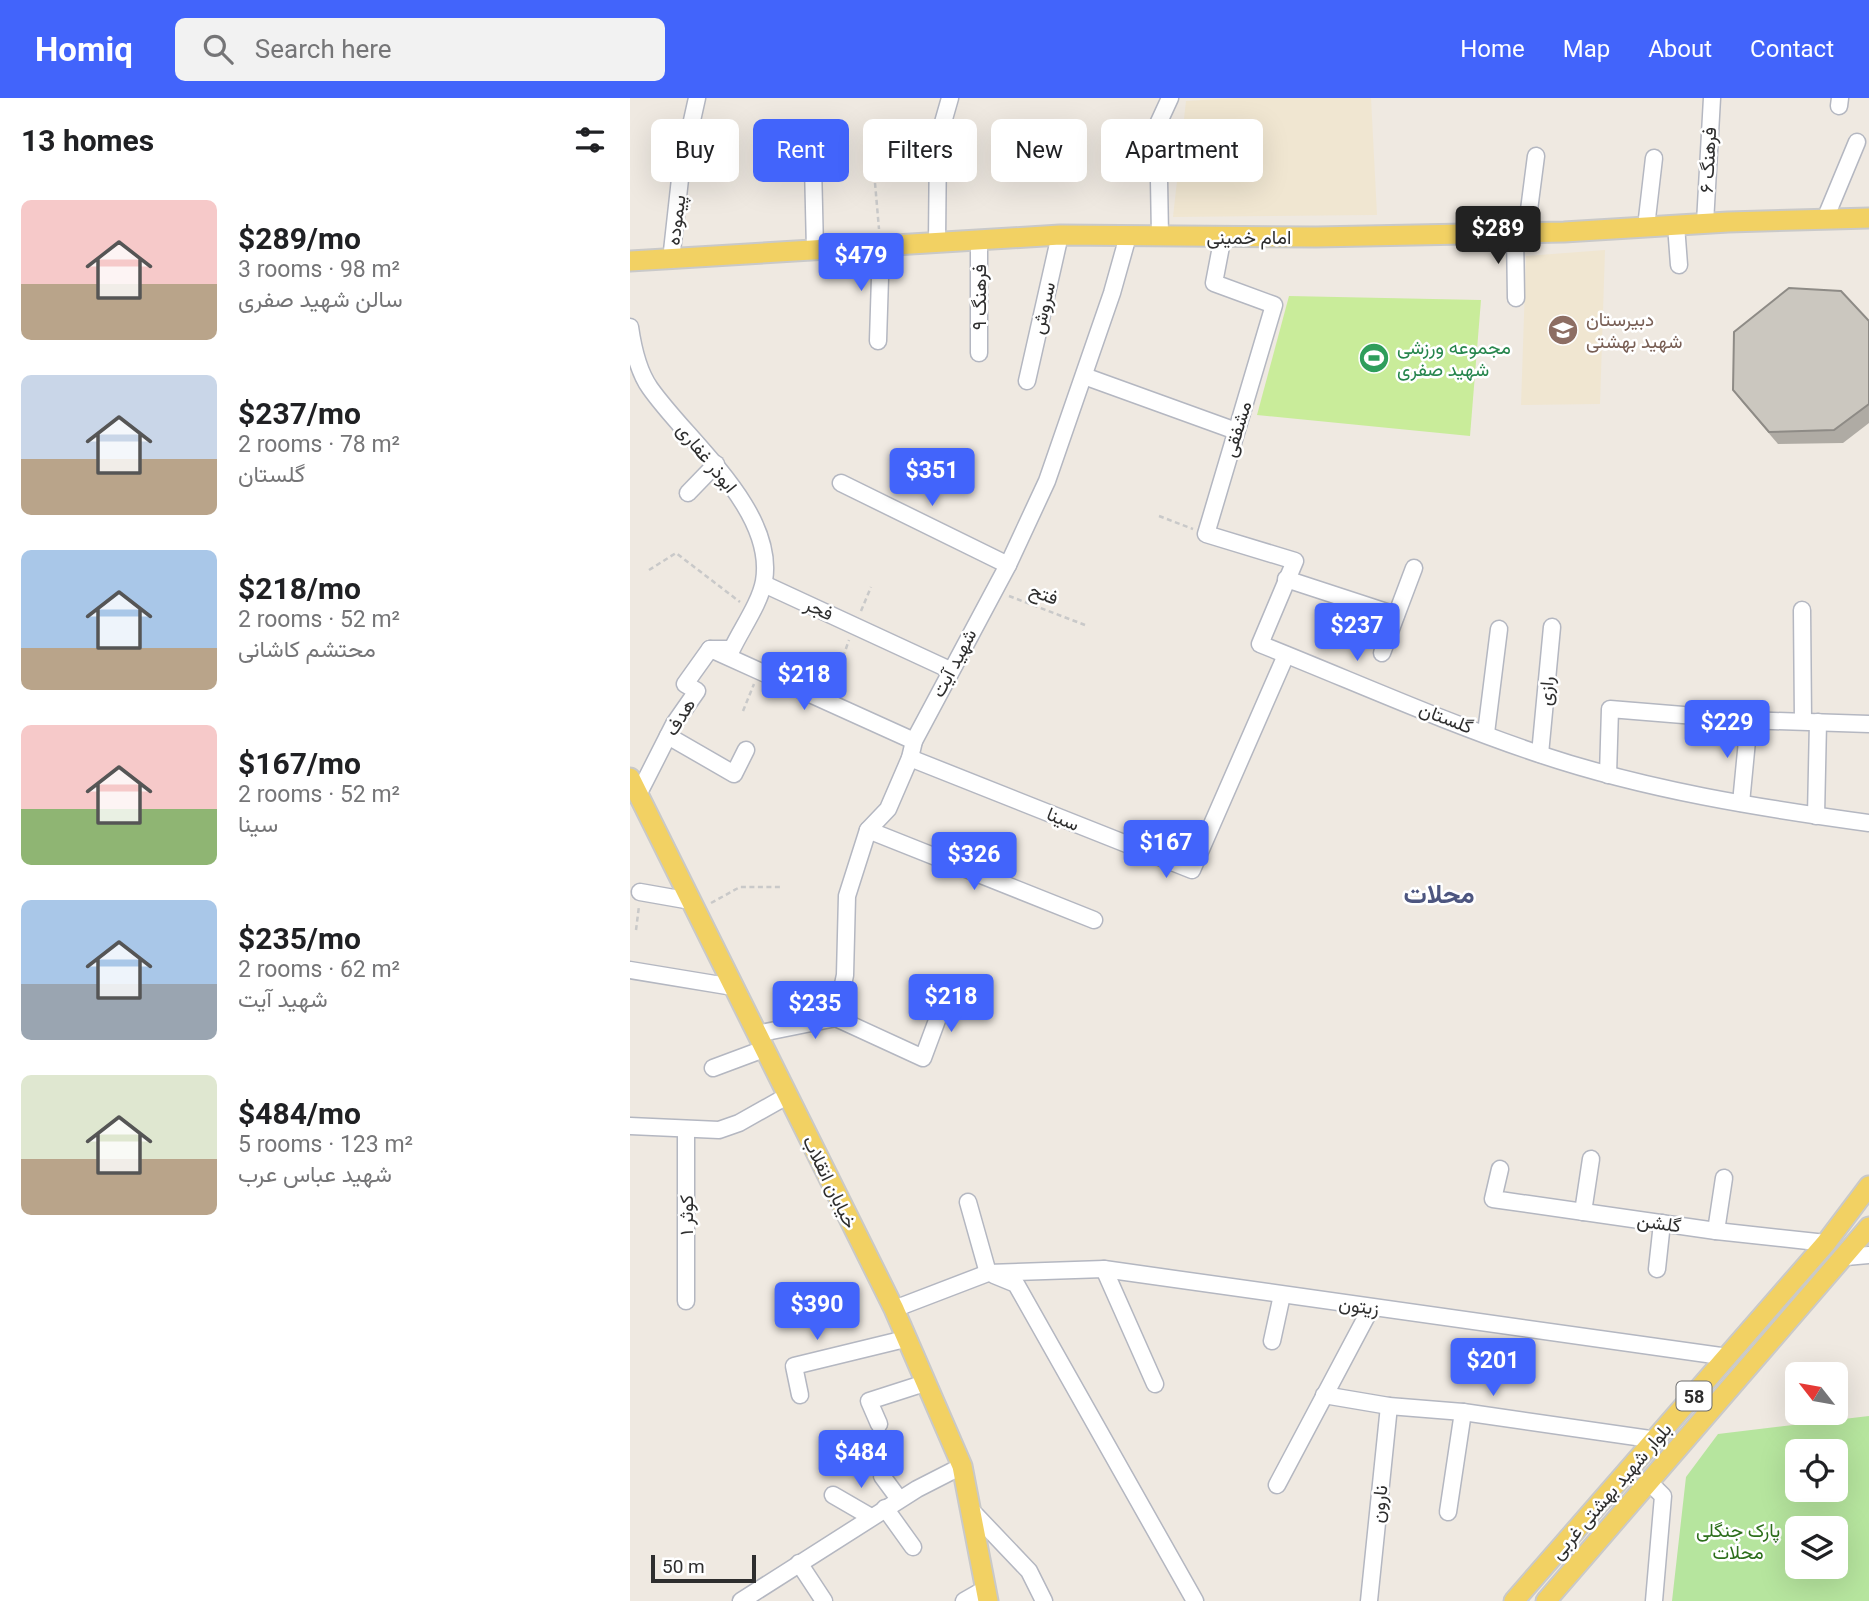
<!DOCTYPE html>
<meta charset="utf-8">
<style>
:root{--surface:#fff;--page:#f2f2f2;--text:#202124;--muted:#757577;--accent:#4264fb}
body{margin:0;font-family:Roboto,Vazirmatn,sans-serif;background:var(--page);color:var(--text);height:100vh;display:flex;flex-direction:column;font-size:26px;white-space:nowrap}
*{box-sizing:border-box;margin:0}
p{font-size:23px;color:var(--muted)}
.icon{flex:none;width:38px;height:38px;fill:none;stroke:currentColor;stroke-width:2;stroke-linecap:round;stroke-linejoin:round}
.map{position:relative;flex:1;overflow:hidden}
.details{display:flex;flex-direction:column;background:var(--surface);width:630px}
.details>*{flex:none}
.guide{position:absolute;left:21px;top:21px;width:665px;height:63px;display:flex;gap:14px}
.needle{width:46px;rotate:301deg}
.buttons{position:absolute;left:1155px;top:1264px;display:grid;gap:14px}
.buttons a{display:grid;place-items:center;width:63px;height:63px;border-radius:10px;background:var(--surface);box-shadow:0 7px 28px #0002;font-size:35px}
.scale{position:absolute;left:21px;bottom:18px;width:105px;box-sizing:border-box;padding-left:7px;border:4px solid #2e2e2e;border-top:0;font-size:19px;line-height:24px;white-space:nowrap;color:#2e2e2e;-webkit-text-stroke:5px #fff;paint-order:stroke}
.price{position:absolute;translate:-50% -60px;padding:0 16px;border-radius:7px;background:var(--accent);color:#fff;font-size:23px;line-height:46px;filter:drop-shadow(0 2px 4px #0008)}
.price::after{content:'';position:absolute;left:50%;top:42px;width:21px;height:16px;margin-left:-10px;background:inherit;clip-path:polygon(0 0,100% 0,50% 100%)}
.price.current{background:#222;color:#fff}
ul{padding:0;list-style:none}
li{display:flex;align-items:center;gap:21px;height:175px;padding:0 21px}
li span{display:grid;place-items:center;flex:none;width:196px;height:140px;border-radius:10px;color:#555}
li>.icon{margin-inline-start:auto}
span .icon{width:84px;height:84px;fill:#fffc;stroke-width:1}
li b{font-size:30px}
h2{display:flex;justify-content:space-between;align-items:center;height:84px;padding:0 21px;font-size:30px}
.tag{padding:0 24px;border-radius:10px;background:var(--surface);box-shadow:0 7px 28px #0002;font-size:24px;line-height:63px}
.tag.current{background:var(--accent);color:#fff}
header{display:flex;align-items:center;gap:42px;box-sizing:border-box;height:98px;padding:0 35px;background:var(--accent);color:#fff}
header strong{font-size:33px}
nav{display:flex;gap:38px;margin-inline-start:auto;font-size:24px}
.search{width:490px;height:63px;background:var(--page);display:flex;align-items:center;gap:18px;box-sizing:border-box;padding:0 24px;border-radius:10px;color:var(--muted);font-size:26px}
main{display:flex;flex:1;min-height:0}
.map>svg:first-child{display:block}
</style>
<header>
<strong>Homiq</strong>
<div class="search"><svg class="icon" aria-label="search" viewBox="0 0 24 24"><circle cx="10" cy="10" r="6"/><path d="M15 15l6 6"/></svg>Search here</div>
<nav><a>Home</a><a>Map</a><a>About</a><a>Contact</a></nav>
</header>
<main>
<section class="details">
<h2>13 homes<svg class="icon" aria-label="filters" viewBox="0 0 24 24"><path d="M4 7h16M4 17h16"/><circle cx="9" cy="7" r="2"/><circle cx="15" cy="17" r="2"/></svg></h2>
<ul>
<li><span style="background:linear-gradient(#f6c9c9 60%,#b9a48a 0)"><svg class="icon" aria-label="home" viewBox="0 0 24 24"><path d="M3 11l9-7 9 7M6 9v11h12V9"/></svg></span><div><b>$289/mo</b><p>3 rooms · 98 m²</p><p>سالن شهید صفری</p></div></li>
<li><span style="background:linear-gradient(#c9d6e8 60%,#b9a48a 0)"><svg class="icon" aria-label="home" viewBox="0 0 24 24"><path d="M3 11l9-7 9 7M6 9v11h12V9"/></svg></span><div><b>$237/mo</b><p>2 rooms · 78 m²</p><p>گلستان</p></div></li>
<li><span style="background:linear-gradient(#a9c7e8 70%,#b9a48a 0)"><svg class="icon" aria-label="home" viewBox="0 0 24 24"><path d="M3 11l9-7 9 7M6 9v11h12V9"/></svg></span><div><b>$218/mo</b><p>2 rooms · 52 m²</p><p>محتشم کاشانی</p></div></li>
<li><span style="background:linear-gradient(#f6c9c9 60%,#8fb573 0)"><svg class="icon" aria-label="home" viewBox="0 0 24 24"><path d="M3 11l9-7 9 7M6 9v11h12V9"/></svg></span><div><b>$167/mo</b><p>2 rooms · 52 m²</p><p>سینا</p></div></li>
<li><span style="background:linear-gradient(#a9c7e8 60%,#9aa5b1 0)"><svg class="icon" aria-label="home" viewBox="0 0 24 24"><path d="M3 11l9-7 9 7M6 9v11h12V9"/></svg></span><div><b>$235/mo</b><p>2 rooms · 62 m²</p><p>شهید آیت</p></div></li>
<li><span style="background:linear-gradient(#dfe7d0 60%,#b9a48a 0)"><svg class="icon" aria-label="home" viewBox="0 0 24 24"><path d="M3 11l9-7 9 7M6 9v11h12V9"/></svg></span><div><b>$484/mo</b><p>5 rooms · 123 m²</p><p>شهید عباس عرب</p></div></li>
</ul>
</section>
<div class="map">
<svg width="1239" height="1503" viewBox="0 0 1239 1503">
<rect width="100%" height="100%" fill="#efe9e1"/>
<g fill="#f0e6d1">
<path d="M606,0H741L747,117L543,119L556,3Z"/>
<path d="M975,152L970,306L891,307L896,158Z"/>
</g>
<path fill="#b6e59e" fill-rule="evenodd" d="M1239,1318V1503H1042L1056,1379L1088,1336ZM1167,1353H1206V1391H1167ZM1167,1430H1206V1468H1167Z"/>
<path fill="#c9ec9a" d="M659,198L851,202L840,338L627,317Z"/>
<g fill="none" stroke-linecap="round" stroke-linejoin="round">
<g stroke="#b4b7c1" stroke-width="19">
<g id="minor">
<path d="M1209,8L1210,0"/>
<path d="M183,67L185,152"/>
<path d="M1195,121L1227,44"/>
<path d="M1075,125L1082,0"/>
<path d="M1046,127L1049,167"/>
<path d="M1016,129L1024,60"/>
<path d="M885,135L886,200"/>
<path d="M896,135L906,58"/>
<path d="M530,138L528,26L540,0"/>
<path d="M593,138L584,185L644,207L576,436L665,463L630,546C723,583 816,625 912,657C1017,692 1129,710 1239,725"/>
<path d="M349,142V255"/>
<path d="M307,144L308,42L320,0"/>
<path d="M41,162L51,72L67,0"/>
<path d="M0,229C3,250 8,273 20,290C57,343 146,412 134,483C130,505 112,530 102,551H80"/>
<path d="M248,243L251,148"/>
<path d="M454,278L606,333"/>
<path d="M397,283L430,137"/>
<path d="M211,385L378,467"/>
<path d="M58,395L86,366"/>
<path d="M656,481L766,517"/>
<path d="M134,486L320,572"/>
<path d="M1172,512L1173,623"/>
<path d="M85,553L284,643"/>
<path d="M752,555L784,470"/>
<path d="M856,635L869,531"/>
<path d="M38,638L104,676L116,652"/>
<path d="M910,656L922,529"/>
<path d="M280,660L562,772L656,557"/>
<path d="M978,677L980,611L1114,622L1239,626"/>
<path d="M8,697L44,626L67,593L55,586L80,551"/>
<path d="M1111,705L1119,622"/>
<path d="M1186,718L1188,624"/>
<path d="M238,732L464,822"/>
<path d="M10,794L61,803"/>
<path d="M0,872L103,889"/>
<path d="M206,920L293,960L316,898"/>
<path d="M126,936L206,920L215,877L217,798L238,732L258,711L280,660L284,643L378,467L417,383L482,195L498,138"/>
<path d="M83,970L134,951"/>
<path d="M0,1028L89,1032L109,1025L157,998"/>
<path d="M56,1031V1203"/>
<path d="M870,1071L863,1101L1086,1133L1196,1145"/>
<path d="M338,1104L358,1175"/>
<path d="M953,1114L961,1061"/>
<path d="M1086,1133L1094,1080"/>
<path d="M1216,1159L1239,1157"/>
<path d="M474,1171L525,1286"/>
<path d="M1027,1171L1032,1125"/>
<path d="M364,1177L386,1186L565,1503"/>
<path d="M264,1211L358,1175L474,1171L1098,1259"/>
<path d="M642,1243L652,1197"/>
<path d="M170,1297L164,1268L275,1241"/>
<path d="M694,1297L759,1308L833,1314L1027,1342"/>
<path d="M249,1326L239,1303L295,1285"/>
<path d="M252,1378L269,1401"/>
<path d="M1020,1385L1033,1398L1024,1503"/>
<path d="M647,1387L741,1210"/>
<path d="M203,1397L241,1419"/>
<path d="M255,1410L283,1449"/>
<path d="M340,1411L399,1473L414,1503"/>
<path d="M818,1414L833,1314"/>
<path d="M169,1465L194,1503"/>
<path d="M111,1503L287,1391L332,1368"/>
<path d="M334,1503L355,1491"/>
<path d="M739,1503L759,1308"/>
</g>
</g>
<g stroke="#c9c9c9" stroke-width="23">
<g id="major">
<path d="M0,163L430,137L686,139L934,134L1098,124L1239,120"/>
<path d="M0,680L264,1211L332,1368L358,1503"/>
<path d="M884,1503L1196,1145L1239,1088"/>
<path d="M916,1503L1239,1129"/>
</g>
</g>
<g stroke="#c9c9c9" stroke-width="2.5" stroke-dasharray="5 3.5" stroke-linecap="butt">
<path d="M245,85L249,131"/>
<path d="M529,418L563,431"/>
<path d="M19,472L46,455L110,504"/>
<path d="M379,498L455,527"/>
<path d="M231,513L241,489"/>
<path d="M213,559L219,542"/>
<path d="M113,613L124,586"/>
<path d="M81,805L110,789H150"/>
<path d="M6,832L9,808"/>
</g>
<use href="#minor" stroke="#fff" stroke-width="16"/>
<use href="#major" stroke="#f2d163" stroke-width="19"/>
</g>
<path fill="#afaba4" d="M1239,223V325L1213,345L1148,346L1112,304L1103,292Z"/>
<path fill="#cbc7bf" stroke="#8e8b86" stroke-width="2" d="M1159,190L1211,193L1239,223V306L1204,332L1139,334L1103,292L1104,234Z"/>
<defs>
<g id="school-disc" transform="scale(1.575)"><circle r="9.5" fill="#8d6e63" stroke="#fff"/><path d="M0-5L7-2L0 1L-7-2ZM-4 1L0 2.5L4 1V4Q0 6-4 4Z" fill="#fff"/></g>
<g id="stadium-disc" transform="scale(1.575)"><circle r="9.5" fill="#2e9e5b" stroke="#fff"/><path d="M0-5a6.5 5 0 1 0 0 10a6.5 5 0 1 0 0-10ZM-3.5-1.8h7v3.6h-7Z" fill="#fff"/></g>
</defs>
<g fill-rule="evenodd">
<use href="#school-disc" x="933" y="232"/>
<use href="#stadium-disc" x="744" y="260"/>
</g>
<g text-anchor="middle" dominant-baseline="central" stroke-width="5" stroke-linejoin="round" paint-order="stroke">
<rect fill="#fff" stroke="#6d6d6d" stroke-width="2" x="1046.5" y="1283.5" width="35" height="29" rx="5"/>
<g font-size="18" font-weight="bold" fill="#2e2e2e">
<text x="1064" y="1298">58</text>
</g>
<g font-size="19" fill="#2e2e2e" stroke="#fff">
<text transform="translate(1078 62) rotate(-87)">فرهنگ ۶</text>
<text transform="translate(46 122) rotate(-83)">پیموده</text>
<text x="619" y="139">امام خمینی</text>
<text transform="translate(349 199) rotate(-90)">فرهنگ ۹</text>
<text transform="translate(413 210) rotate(-77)">سروش</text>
<text transform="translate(607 331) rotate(-73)">مشفقی</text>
<text transform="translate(77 360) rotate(51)">ابوذر غفاری</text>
<text transform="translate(414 496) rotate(21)">فتح</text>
<text transform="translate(189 511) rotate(25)">فجر</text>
<text transform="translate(324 565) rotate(-62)">شهید آیت</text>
<text transform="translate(916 593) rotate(-85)">رازی</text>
<text transform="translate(50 619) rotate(-58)">هدف</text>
<text transform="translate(816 620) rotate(21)">گلستان</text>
<text transform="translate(433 721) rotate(22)">سینا</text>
<text transform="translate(200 1084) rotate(64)">خیابان انقلاب</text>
<text transform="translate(56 1117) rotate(-90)">کوثر ۱</text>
<text transform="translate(1029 1125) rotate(8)">گلشن</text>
<text transform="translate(729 1208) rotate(8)">زیتون</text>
<text transform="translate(981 1393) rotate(-49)">بلوار شهید بهشتی غربی</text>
<text transform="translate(749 1406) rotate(-84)">نارون</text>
</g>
<g font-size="19" fill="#785e54" stroke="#fff" text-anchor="start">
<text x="956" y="221">دبیرستان<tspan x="956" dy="22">شهید بهشتی</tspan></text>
</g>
<g font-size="19" fill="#27864d" stroke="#fff" text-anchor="start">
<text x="767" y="249">مجموعه ورزشی<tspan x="767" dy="22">شهید صفری</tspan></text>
</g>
<g font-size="19" fill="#2c6e1b" stroke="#fff">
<text x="1108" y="1432">پارک جنگلی<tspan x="1108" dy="22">محلات</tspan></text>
</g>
<g font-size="26" font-weight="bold" fill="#4d5680" stroke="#fff">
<text x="809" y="796">محلات</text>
</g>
</g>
</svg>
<div class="buttons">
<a><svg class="needle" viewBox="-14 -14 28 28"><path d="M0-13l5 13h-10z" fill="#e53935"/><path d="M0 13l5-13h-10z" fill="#757577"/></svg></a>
<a><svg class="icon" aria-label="locate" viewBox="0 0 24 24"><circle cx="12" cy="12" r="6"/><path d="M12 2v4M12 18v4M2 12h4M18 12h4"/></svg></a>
<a><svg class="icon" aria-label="layers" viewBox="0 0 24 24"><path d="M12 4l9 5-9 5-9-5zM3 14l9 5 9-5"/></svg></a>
</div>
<div class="scale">50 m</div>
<b class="price current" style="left:868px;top:168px">$289</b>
<b class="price" style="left:231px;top:195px">$479</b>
<b class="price" style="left:302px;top:410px">$351</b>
<b class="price" style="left:727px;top:565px">$237</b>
<b class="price" style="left:174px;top:614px">$218</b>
<b class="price" style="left:1097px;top:662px">$229</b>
<b class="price" style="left:536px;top:782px">$167</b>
<b class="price" style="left:344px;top:794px">$326</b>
<b class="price" style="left:321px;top:936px">$218</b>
<b class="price" style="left:185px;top:943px">$235</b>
<b class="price" style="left:187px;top:1244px">$390</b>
<b class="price" style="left:863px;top:1300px">$201</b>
<b class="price" style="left:231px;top:1392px">$484</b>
<div class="guide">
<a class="tag">Buy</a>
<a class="tag current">Rent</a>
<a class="tag">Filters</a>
<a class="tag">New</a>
<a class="tag">Apartment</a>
</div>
</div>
</main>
